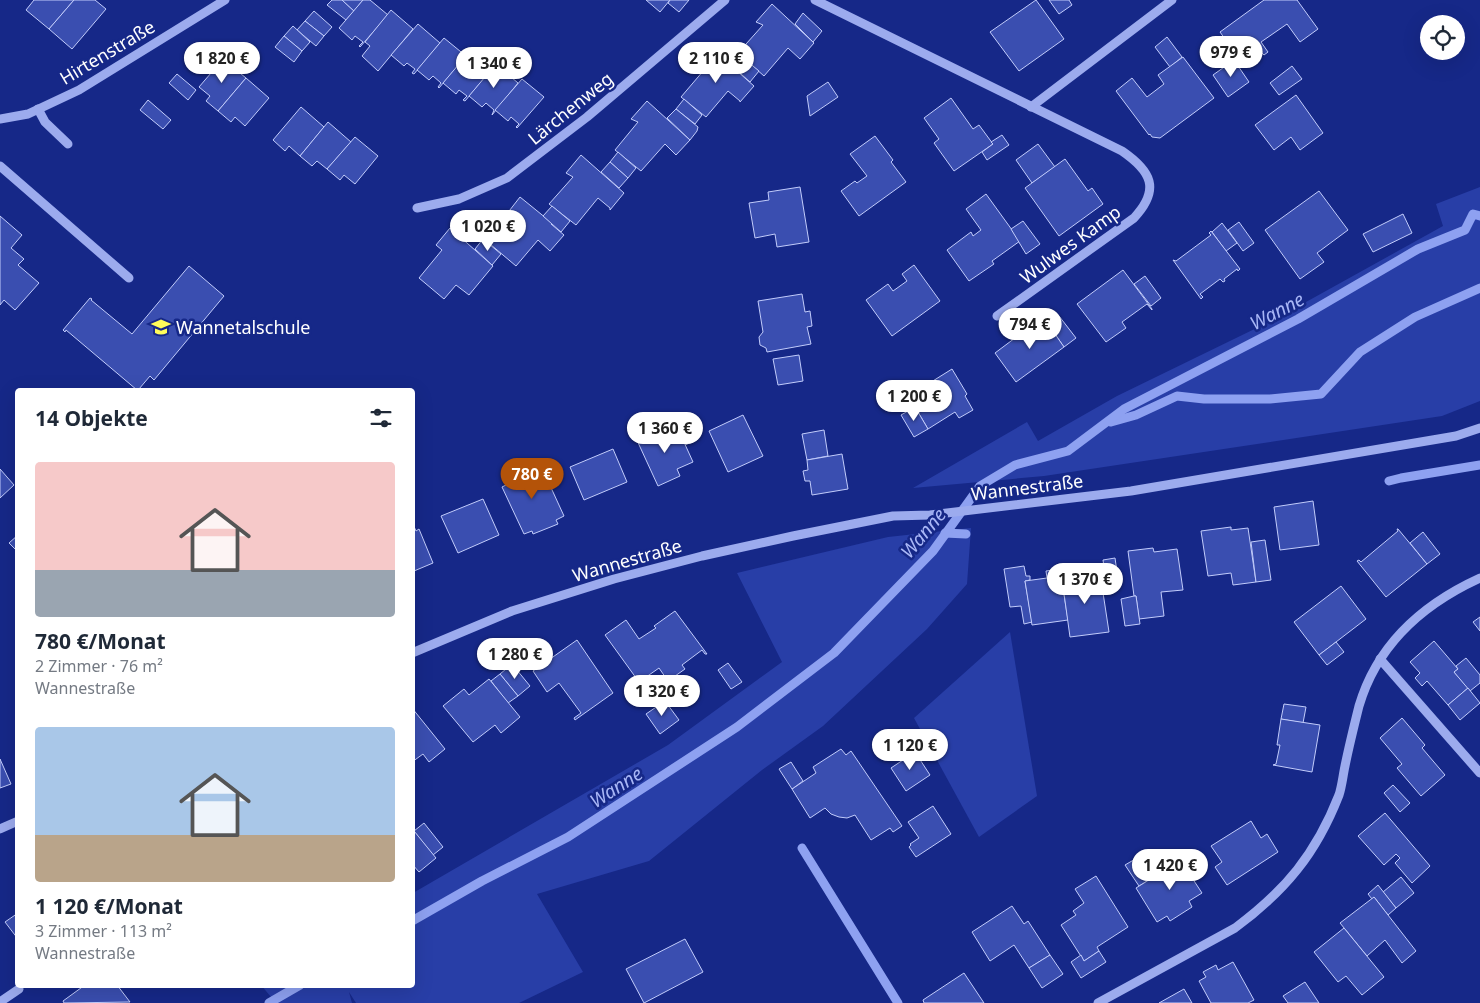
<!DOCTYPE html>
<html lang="de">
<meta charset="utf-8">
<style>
:root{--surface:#fff;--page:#f6f6f7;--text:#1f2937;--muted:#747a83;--accent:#b45309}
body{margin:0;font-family:"Noto Sans",sans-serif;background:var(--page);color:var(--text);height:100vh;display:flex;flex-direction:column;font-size:19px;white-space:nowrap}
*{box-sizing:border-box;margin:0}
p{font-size:16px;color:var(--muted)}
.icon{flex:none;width:28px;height:28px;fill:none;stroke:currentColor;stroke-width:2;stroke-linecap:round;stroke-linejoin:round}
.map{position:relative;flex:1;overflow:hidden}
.panel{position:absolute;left:15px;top:388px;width:400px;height:600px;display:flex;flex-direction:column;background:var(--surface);border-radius:5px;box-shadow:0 5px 20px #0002}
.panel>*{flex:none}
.buttons{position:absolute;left:1420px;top:15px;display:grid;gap:10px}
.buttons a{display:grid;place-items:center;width:45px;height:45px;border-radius:50%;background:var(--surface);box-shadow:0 5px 20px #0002;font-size:25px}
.price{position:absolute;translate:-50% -42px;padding:0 11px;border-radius:18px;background:#fff;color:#222;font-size:16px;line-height:32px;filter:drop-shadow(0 1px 2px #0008)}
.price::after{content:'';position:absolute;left:50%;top:30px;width:15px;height:11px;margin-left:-8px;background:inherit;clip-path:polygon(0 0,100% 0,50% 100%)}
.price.active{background:var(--accent);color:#fff}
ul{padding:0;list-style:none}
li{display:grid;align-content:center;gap:10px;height:265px;padding:0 20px}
li span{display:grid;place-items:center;height:155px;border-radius:5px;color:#555}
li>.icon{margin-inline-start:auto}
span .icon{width:90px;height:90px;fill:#fffc;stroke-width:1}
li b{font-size:21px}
h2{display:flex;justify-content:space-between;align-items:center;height:60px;padding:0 20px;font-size:21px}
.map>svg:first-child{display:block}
</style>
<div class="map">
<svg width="1480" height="1003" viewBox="0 0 1480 1003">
<rect width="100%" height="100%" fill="#162888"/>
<g fill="#283ea7">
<path d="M1480,187V401L1442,416L1044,476L913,488L1027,422L1038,441L1117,396L1279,317L1443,226L1436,204Z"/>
<path d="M971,528L967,584L927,629L823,726L762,770L649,861L537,894L583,972L519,1003H356L349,992L352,1003H276L261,985H412L413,893L668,745L782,662L737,573L888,537Z"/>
<path d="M1010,632L1037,796L979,837L914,718Z"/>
</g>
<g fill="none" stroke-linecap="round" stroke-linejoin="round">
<g stroke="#8ea1f1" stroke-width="9">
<path d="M1111,422L1136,415L1177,396L1204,399H1270L1321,394L1360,352L1415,317L1480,288"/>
<path d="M1389,481L1401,478L1480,465"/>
<path d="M945,533L966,534"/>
<path d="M802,848L898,1003"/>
<path d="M412,921L482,881L568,837L737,727L834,653L933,551L980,486L1015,465L1068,451L1124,409L1298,319L1418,249L1465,230L1473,214L1480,216"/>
<path d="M269,1003L300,985"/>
</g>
</g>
<g fill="#3a4eb0" stroke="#c2ccfb">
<path d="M34,0H74L49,29L26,10Z"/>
<path d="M74,0H95L106,9L72,49L49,29Z"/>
<path d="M332,0H342L354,11L346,20L327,5Z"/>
<path d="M342,0H363L354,11Z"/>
<path d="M363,0H370L388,15L360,47L359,46L363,42L355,36L352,40L339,28Z"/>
<path d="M646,0H670L660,12Z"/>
<path d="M670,0H689L679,12L668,3Z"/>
<path d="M1036,0L1064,39L1019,71L990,32Z"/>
<path d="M1049,0H1069L1072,5L1059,14Z"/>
<path d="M1264,0H1297L1318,29L1300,42L1287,24L1261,42L1268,52L1264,55L1262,53L1244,66L1220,32Z"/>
<path d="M772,4L814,43L800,59L788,48L764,76L738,53L763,25L756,22Z"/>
<path d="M391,10L413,29L378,71L362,56L370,46L365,42Z"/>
<path d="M314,11L332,27L324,36L305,21Z"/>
<path d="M803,13L822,31L813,42L795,24Z"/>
<path d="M305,21L324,36L316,46L297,30Z"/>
<path d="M418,24L440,43L414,74L412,73L415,69L407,63L404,66L391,55Z"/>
<path d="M293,26L310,42L302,51L284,36Z"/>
<path d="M284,36L302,51L294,62L275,47Z"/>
<path d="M1167,37L1182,57L1170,67L1155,47Z"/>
<path d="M444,38L466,56L439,88L438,87L441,83L433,76L429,80L417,70Z"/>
<path d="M712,49L754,86L740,102V101L728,91L706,117L681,97L704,70L698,66Z"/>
<path d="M470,51L492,69L465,101L463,100L467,96L459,90L456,94L443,83Z"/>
<path d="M741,56L759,71L750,82L732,66Z"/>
<path d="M1183,57L1214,98L1160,138L1152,137L1150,134L1149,135L1116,91L1132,78L1147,97L1164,84L1158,75Z"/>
<path d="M223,59L246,78L218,111L206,101L210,96L199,87Z"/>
<path d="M1234,60L1249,82L1228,97L1213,75Z"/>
<path d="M496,64L518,83L492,115L494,110L486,103L482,107L469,96Z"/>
<path d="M1292,66L1302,79L1279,95L1270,83Z"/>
<path d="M177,74L196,90L188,100L169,83Z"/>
<path d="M246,78L269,98L245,126L235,117L231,122L218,111Z"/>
<path d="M522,79L544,97L517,128L516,127L519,124L511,117L508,121L495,110Z"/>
<path d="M828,82L838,97L810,116L807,96Z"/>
<path d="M1296,95L1323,133L1300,150L1291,137L1274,150L1255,125Z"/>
<path d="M951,98L973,129L979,125L993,144L954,171L934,143L939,139L924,118Z"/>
<path d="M684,99L702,115L695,124L676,109Z"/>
<path d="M148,100L171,120L163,129L140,110Z"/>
<path d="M647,101L690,140L676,155L665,144L641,171L615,150L638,122L631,119Z"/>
<path d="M301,107L324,127L300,156L289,146L285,151L273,140Z"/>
<path d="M676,109L698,127L697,131L690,140L667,118Z"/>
<path d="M328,122L351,142L327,169L317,161L312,166L300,156Z"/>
<path d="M1002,135L1009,145L987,160L982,152L993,144L991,142Z"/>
<path d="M875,136L893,160L891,162L906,182L859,216L841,191L855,181L857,183L867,176L850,154Z"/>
<path d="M355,137L378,156L355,184L344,175L340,180L327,169Z"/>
<path d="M1038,144L1055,167L1032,183L1016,160Z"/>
<path d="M618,152L636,168L628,178L610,162Z"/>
<path d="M581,155L624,193L610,210V208L598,198L576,225L549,204L573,177L566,173Z"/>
<path d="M1065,159L1088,191L1092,188L1103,204L1059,236L1025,188Z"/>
<path d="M610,162L628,178L619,188L601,172Z"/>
<path d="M800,187L809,242L777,247L775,234L755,238L749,203L769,200L768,192Z"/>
<path d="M1319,191L1348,230L1317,253L1324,262L1300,279L1265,230Z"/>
<path d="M986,194L1020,241L992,261L994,264L969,281L947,250L971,232L973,236L981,230L966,209Z"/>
<path d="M520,197L552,223L551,224L564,235L550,251L538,240L516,266L490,244L512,218L506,215Z"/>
<path d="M552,206L570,221L561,232L543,216Z"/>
<path d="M1403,214L1412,233L1373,252L1363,234Z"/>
<path d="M0,216L22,235L11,248L24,259L18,265L39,283L15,310L4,300L0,305Z"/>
<path d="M1023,221L1040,244L1026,254L1011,229Z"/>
<path d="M1239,222L1254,243L1243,251L1228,230Z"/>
<path d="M1222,223L1237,243L1226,251L1212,232Z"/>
<path d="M450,228L493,266L469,295L456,285L444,299L419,278L442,250L436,245Z"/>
<path d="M1211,231L1240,269L1238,271L1237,269L1224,279L1225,281L1223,282L1220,279L1200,294L1203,297L1201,299L1173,260L1176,261L1211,235L1209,233Z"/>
<path d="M483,239L501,254L492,265L475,249Z"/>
<path d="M914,265L940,301L892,336L866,300L888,284L893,291L907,281L902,274Z"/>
<path d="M189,266L224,296L154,380L150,376L139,389L140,390H137L66,330L65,332L63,330L90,298L92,299L91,300L132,334Z"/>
<path d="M1123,270L1152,309V310L1147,304L1122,322L1126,328L1106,342L1077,304Z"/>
<path d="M1145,276L1161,298L1151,306L1134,284Z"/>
<path d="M802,294L805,312L810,311L812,326L807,327L811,344L767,352L766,348L760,345L759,337L763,332L758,301Z"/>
<path d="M1059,316L1076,338L1064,347L1048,324Z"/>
<path d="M1043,317L1064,347L1016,382L995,353Z"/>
<path d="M799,355L803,381L778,385L773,359Z"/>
<path d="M952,369L967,394L965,396L973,410L959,418L955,412L928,429L911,400L931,389L928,384Z"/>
<path d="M915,407L928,429L914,437L901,415Z"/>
<path d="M685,415L697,440L685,445L674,420Z"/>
<path d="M743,415L763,456L728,472L709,431Z"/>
<path d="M673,418L693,462L677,469L680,476L658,486L635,436L636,435L639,440L674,424L672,419Z"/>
<path d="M824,430L828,456L807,460L802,434Z"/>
<path d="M613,449L627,482L584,500L570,467Z"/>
<path d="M842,454L848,489L812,495L810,481H805L803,471L808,470L807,460Z"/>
<path d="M530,464L534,472L542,468L564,516L556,520L558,524L533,534L532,531L524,534L502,487L510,483L506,475Z"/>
<path d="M0,469L14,485L0,498Z"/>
<path d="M483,499L499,535L458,553L441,516Z"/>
<path d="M1313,501L1319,545L1280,550L1274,507Z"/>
<path d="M412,522L416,531L419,529L433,563L414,571L412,567Z"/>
<path d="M1231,527V530L1248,528L1256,582L1233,585L1231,573L1208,576L1201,531Z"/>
<path d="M1397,529H1398L1427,564L1386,597L1357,561L1359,560L1361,562L1398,531Z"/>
<path d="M1423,532L1440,554L1427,564L1410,543Z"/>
<path d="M18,535V552L9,543Z"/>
<path d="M1265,540L1271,580L1256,582L1251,542Z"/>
<path d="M1153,548L1154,552L1177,549L1183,590L1161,592L1164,616L1139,619L1136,596H1134L1128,551Z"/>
<path d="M1115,558L1119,586L1107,588L1103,560Z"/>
<path d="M1024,566L1026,576H1030V580L1025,581L1032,622L1024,624L1021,606L1010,607L1004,569Z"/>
<path d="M1060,569L1068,620L1032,625L1025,581L1047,578L1046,571Z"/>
<path d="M1100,573L1109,632L1070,637L1062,579Z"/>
<path d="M1341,586L1366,619L1319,655L1294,622Z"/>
<path d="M1134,596H1136L1140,624L1125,626L1121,599Z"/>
<path d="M675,611L707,654H705L702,650L682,665L685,669L668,681L659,668L639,682L605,635L626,620L639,639L656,628L654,626Z"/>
<path d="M1480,617V631L1473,622Z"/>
<path d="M577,640L613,693L575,720L574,718L581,713L559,683L547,692L533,671Z"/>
<path d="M1434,641L1458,669L1454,672L1468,688L1448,705L1427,681L1422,686L1415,678L1420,673L1410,662Z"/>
<path d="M1336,642L1344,652L1327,665L1319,655Z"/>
<path d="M1466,658L1480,675V683L1470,691L1454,672L1458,669L1456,666Z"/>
<path d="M728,663L742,682L731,689L718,670Z"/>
<path d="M512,664L530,686L518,696L500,674Z"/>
<path d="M500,674L518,696L508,703L491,681Z"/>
<path d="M489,679L520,717L501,733L495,725L473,742L443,706L464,689L469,695Z"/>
<path d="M1468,688L1480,703L1460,720L1448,705Z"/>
<path d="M665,701L679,720L660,734L646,714Z"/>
<path d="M1284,704L1306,707L1303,723L1281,719Z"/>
<path d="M412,708L445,749L429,762L423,754L412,762Z"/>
<path d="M1402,718L1425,745L1422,748L1445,775L1421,796L1397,768L1402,764L1380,738Z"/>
<path d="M1281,719L1320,725L1312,772L1273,765L1276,764L1280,745H1277Z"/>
<path d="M841,749L846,755L851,751L902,826L893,832L890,828L871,840L855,815L847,818L839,817L831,814L825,808L810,818L792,789L816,773L813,767Z"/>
<path d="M915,752L930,775L906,791L891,768Z"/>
<path d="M0,759L11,784L0,788Z"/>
<path d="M791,762L803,781L792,789L779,769Z"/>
<path d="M1393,785L1410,803L1400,812L1384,793Z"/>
<path d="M933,806L951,834L916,857L909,847L911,845L910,844L919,838L908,822Z"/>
<path d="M1385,813L1430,866L1412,883L1395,863L1400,858L1396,854L1384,865L1358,836Z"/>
<path d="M1251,821L1261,838L1267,834L1278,852L1227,885L1215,867L1222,862L1211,846Z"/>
<path d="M424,823L443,847L433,855L414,831Z"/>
<path d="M414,831L436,858L419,872L412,864V832Z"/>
<path d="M1149,851L1159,867L1157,868L1160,873L1139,886L1125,865Z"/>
<path d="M1177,855L1202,893L1189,901L1192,907L1170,921L1167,916L1157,922L1136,888L1160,873L1157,868Z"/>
<path d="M1096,876L1128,927L1097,947L1099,951L1084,961L1061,925L1076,915L1073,911L1084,903L1075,889Z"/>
<path d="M1401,877L1414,893L1396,908L1383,892Z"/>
<path d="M1378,885L1396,908L1388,915L1374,897L1372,899L1368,894Z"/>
<path d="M1374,897L1416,951L1402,963L1385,940L1367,956L1340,923Z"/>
<path d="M1012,906L1024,924L1028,921L1050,955L1029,968L1014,945L990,961L972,932Z"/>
<path d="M18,913V939L5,922Z"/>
<path d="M1344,928L1384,977L1362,995L1346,976L1338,982L1314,952Z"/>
<path d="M685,939L703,972L644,1003L626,969Z"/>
<path d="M1099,951L1106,962L1081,978L1071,962L1081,955L1084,961Z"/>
<path d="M1050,955L1063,974L1042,988L1029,968Z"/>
<path d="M1233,962L1254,1000L1248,1003H1211L1199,981L1206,977L1203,972L1216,965L1218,970Z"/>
<path d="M964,973L984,1003H924L923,1000Z"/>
<path d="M1305,982L1319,1003H1288L1283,996Z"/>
<path d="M85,985H117L130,1002L64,1003L63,1001Z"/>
<path d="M1184,989L1192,1003H1159Z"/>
</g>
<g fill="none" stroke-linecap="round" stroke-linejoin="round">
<g stroke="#9cabee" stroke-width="9">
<path d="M815,0L1122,151C1151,171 1161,189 1134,218L997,316"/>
<path d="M1031,107L1172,0"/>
<path d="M38,109L45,122L68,144"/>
<path d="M0,119L28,114L79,90L225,0"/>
<path d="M0,166L129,278"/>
<path d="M417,208L459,199L507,178L587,117L725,0"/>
<path d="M412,653L512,611L614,579L702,556L793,536L893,516L930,515L1131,491L1456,436L1480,428"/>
<path d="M1380,659L1480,773"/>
<path d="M0,829L18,821"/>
<path d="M0,1002L19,989"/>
<path d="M1098,1003L1235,928C1285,891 1316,854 1339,795C1342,786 1343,775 1345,766C1349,746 1354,726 1359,706C1377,645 1423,604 1480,578"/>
</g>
</g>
<defs>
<g id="school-bare" transform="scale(1.5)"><path d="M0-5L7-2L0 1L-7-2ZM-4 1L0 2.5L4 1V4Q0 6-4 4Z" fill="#fffc5a" stroke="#162888" stroke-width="2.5" paint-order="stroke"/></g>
</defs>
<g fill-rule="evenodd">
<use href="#school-bare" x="161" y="327"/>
</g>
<g text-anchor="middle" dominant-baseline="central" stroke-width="5" stroke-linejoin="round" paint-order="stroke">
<g font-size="18" fill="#fff" stroke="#162888">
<text transform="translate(107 52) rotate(-31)">Hirtenstraße</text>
<text transform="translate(570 108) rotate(-39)">Lärchenweg</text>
<text transform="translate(1070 244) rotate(-36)">Wulwes Kamp</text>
<text transform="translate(1027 487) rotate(-7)">Wannestraße</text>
<text transform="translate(627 560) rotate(-16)">Wannestraße</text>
</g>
<g font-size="18" fill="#fff" stroke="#162888" text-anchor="start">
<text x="176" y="327">Wannetalschule</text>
</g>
<g font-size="19" font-style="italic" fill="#a8b6f6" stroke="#162888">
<text transform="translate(1277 311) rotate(-28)">Wanne</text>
<text transform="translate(923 533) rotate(-50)">Wanne</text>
<text transform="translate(616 787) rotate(-33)">Wanne</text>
</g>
</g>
</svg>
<div class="buttons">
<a><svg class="icon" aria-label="locate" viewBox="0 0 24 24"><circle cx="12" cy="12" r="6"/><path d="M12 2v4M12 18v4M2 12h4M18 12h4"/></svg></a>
</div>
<b class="price" style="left:1231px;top:78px">979 €</b>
<b class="price" style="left:222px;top:84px">1 820 €</b>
<b class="price" style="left:716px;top:84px">2 110 €</b>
<b class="price" style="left:494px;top:89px">1 340 €</b>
<b class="price" style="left:488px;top:252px">1 020 €</b>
<b class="price" style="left:1030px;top:350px">794 €</b>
<b class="price" style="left:914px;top:422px">1 200 €</b>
<b class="price" style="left:665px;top:454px">1 360 €</b>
<b class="price active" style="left:532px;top:500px">780 €</b>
<b class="price" style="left:1085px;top:605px">1 370 €</b>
<b class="price" style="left:515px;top:680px">1 280 €</b>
<b class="price" style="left:662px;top:717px">1 320 €</b>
<b class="price" style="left:910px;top:771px">1 120 €</b>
<b class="price" style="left:1170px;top:891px">1 420 €</b>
<section class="panel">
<h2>14 Objekte<svg class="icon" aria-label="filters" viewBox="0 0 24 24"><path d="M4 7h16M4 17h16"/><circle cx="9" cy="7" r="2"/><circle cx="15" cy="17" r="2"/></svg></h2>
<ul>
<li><span style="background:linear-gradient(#f6c9c9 70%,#9aa5b1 0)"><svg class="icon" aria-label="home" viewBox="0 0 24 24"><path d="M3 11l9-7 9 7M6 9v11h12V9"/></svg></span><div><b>780 €/Monat</b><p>2 Zimmer · 76 m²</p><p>Wannestraße</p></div></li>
<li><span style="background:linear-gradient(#a9c7e8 70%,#b9a48a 0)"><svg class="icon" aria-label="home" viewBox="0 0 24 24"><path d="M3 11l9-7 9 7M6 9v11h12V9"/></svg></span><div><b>1 120 €/Monat</b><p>3 Zimmer · 113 m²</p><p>Wannestraße</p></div></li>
</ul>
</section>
</div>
